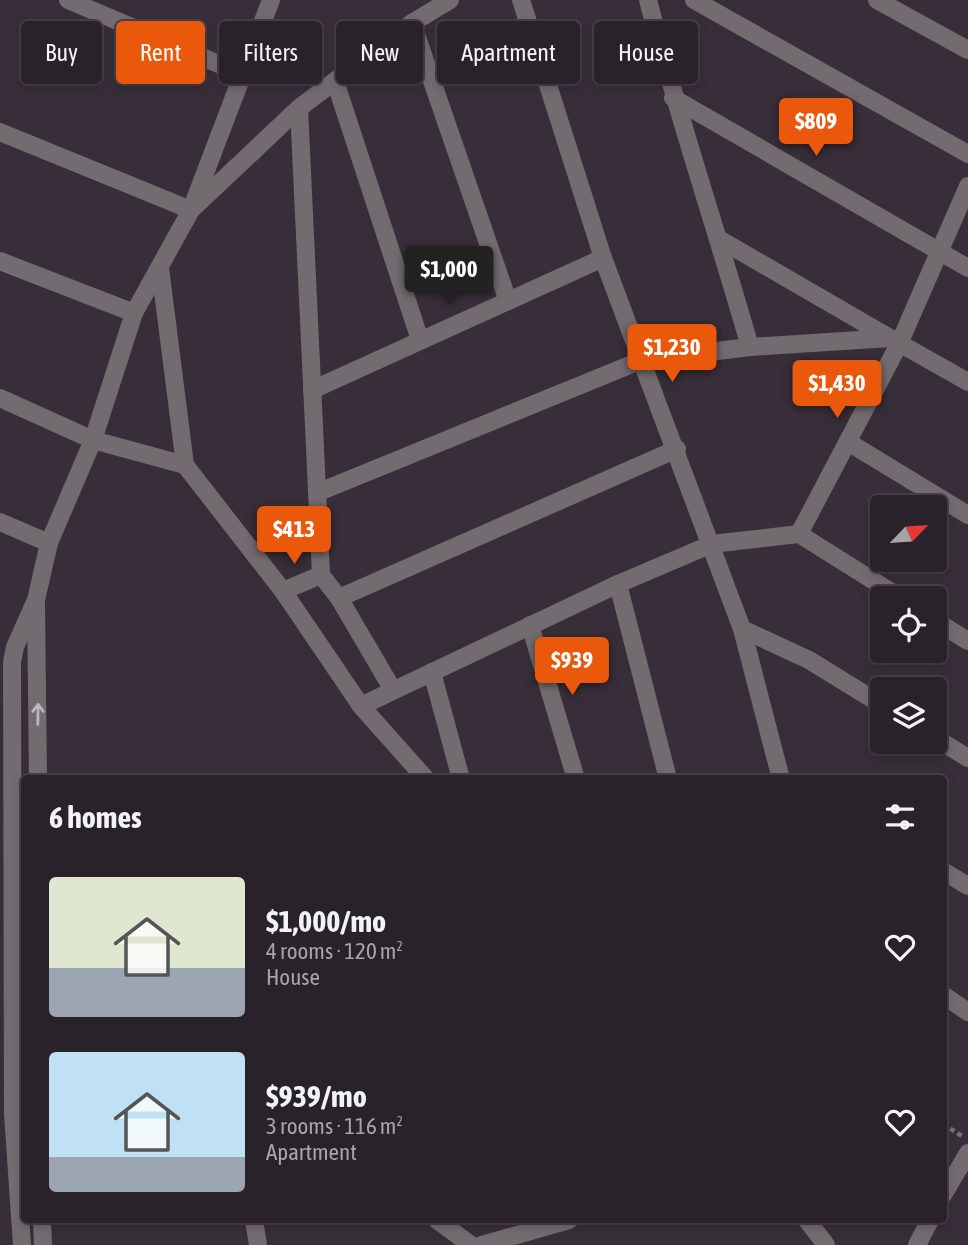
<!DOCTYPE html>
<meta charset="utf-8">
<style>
:root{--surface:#2a222b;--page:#362f37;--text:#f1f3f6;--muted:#a5a4a9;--line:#463f47;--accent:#ea580c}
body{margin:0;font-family:"Asap Condensed",sans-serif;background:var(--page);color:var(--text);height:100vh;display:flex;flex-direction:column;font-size:26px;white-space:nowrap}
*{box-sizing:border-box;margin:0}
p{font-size:23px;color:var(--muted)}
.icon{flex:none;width:38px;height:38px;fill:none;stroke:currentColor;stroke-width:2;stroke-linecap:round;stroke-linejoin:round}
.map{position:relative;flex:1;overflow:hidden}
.side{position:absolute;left:21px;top:775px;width:926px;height:448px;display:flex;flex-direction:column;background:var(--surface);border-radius:7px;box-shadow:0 4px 10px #0003,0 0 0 2px var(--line)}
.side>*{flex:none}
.hud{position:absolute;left:21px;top:21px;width:928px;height:63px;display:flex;gap:14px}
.needle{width:46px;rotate:65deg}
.fabs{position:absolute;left:870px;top:495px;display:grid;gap:14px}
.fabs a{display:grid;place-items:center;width:77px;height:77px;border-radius:7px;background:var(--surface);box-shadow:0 4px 10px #0003,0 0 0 2px var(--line);font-size:35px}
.price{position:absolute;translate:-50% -60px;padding:0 16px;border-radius:7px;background:var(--accent);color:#fff;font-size:23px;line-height:46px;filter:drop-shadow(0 2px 4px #0008)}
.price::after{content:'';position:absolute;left:50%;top:42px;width:21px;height:16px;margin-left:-10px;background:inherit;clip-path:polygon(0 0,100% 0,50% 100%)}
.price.selected{background:#222;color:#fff}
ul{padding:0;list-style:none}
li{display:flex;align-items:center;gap:21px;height:175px;padding:0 28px}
li span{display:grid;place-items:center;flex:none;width:196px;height:140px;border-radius:7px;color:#555}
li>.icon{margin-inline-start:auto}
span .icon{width:84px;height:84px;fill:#fffc;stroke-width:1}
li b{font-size:30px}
h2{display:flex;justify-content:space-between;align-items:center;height:84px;padding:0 28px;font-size:30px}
.pill{padding:0 24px;border-radius:7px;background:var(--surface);box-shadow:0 4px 10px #0003,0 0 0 2px var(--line);font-size:24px;line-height:63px}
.pill.selected{background:var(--accent);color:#fff}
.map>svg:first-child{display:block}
</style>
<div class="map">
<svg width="968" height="1245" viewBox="0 0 968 1245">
<rect width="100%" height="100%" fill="#382e39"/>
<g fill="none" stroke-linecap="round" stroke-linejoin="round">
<path stroke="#787079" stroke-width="4.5" stroke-dasharray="5 3.5" stroke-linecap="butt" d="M943,1124L962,1136"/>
<g stroke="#726b6f" stroke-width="18">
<path d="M68,0L242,74"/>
<path d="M521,0L603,258L742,629L781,779"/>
<path d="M648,0C678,117 717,231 750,347"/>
<path d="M694,0L968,154"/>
<path d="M877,0L968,50"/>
<path d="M412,23L508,301"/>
<path d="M335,81L420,340"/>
<path d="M673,98L968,268"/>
<path d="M299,108L321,575L339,598L393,690"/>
<path d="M0,132L191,210L271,0"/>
<path d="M719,239L890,338"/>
<path d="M0,261L134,313"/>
<path d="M160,268L185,465"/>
<path d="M312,390L603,258"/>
<path d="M0,398L93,440L185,465L283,591L361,706"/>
<path d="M848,442L968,515"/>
<path d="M319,492L642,360L750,347L890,338L968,382"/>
<path d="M0,522L49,543"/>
<path d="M618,584L668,779"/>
<path d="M283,591L321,575"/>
<path d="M339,598L677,449"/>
<path d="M901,598L799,534L899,344L968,186"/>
<path d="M36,603L38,779"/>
<path d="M934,620L968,641"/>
<path d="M530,625L576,779"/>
<path d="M742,629L809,660L882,705"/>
<path d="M432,672L461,779"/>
<path d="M934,737L968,758"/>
<path d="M426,779L361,706L618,584L712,544L799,534"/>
<path d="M943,871L968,886"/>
<path d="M943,995L968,1012"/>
<path d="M943,1195L968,1153"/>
<path d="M42,1220L43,1245"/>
<path d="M254,1220L258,1245"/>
<path d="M437,1220L471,1245"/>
<path d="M807,1220L826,1245"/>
<path d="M22,1245L13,1114L12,662L15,647L36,600L49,543L93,440L134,313L191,210L299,108L412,23L450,0"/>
<path d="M482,1245L569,1220"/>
<path d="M917,1245L930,1220"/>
</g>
</g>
<defs><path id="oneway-shaft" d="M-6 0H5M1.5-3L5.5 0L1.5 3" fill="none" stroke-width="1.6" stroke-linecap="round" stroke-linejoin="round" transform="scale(1.75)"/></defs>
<use stroke="#bdb7bd" href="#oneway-shaft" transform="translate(38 714) rotate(-89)"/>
</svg>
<div class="fabs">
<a><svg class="needle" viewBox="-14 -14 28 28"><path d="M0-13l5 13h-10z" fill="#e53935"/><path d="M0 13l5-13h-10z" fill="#a5a4a9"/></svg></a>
<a><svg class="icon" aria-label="locate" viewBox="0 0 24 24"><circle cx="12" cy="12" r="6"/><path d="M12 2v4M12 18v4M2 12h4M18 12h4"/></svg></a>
<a><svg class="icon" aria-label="layers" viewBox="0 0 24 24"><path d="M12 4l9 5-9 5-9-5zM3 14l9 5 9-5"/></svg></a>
</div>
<b class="price" style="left:816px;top:158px">$809</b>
<b class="price selected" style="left:449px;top:306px">$1,000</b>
<b class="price" style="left:672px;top:384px">$1,230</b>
<b class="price" style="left:837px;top:420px">$1,430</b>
<b class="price" style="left:294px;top:566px">$413</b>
<b class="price" style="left:572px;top:697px">$939</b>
<div class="hud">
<a class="pill">Buy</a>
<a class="pill selected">Rent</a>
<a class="pill">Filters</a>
<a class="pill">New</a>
<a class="pill">Apartment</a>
<a class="pill">House</a>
</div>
<section class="side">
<h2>6 homes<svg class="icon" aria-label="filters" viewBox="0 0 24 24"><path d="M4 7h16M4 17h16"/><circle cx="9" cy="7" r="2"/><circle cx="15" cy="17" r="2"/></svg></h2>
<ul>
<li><span style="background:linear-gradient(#dfe7d0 65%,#9aa5b1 0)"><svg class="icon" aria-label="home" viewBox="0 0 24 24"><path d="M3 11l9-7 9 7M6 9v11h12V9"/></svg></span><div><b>$1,000/mo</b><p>4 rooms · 120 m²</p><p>House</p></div><svg class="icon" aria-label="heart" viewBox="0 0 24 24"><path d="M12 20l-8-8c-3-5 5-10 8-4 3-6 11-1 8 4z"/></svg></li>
<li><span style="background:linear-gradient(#bfe0f5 75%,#9aa5b1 0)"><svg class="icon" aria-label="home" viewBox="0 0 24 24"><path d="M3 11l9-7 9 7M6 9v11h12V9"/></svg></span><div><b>$939/mo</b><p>3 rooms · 116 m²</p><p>Apartment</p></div><svg class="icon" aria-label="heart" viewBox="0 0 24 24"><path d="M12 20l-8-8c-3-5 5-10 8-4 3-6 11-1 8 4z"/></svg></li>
</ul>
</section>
</div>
